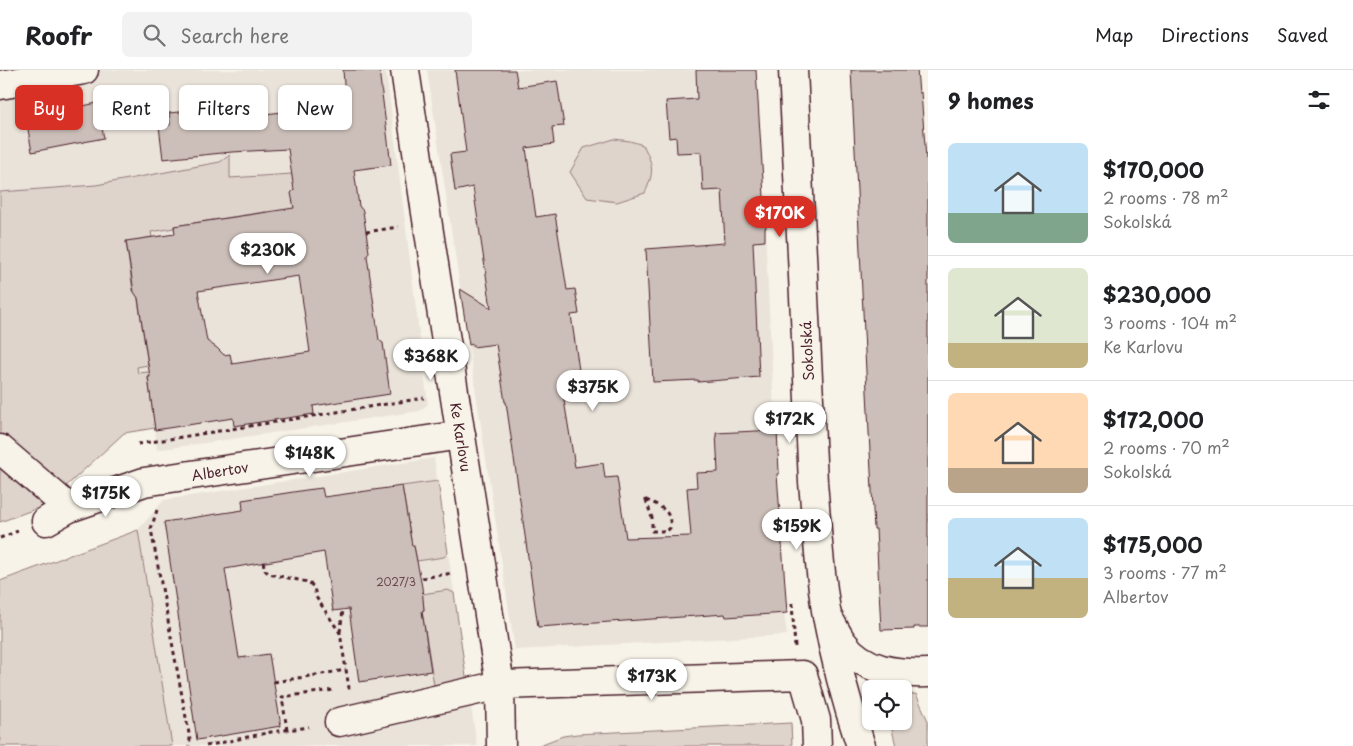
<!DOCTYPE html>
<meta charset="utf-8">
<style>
:root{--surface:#fff;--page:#f2f2f2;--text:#202124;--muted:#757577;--line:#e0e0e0;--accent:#d93025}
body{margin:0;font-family:"Playpen Sans",sans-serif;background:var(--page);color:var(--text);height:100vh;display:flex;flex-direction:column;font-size:19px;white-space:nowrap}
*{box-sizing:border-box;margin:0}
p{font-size:16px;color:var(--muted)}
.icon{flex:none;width:28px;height:28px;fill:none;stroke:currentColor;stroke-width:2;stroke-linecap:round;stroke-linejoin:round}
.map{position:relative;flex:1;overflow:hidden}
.details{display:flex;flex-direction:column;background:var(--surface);width:425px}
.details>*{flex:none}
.guide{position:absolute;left:15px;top:15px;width:475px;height:45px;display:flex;gap:10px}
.controls{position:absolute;left:862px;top:610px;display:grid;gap:10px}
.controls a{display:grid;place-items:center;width:50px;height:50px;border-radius:8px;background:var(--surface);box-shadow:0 1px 4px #0004;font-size:25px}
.price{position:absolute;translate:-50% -42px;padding:0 11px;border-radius:18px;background:#fff;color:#222;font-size:16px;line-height:32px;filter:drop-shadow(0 1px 2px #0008)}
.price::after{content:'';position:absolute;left:50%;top:30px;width:15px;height:11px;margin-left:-8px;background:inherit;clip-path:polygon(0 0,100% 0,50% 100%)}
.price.active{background:var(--accent);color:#fff}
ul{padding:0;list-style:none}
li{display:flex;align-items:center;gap:15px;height:125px;padding:0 20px}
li+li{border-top:1px solid var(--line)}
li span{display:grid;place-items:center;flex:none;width:140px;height:100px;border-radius:8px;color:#555}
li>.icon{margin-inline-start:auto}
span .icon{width:60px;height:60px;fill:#fffc;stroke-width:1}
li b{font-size:21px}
h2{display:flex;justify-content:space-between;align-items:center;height:60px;padding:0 20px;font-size:21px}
.pill{padding:0 18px;border-radius:8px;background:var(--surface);box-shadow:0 1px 4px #0004;font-size:18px;line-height:45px}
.pill.active{background:var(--accent);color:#fff}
header{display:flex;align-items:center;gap:30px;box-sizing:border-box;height:70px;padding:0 25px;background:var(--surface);border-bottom:1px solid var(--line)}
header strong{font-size:24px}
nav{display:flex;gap:28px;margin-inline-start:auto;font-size:18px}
.search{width:350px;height:45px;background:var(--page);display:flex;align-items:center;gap:12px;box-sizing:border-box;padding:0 18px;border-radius:8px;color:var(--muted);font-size:19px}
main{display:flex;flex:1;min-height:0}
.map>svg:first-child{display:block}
</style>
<header>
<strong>Roofr</strong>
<div class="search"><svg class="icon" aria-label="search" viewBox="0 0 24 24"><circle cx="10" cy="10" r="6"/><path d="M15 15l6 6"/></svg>Search here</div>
<nav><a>Map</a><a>Directions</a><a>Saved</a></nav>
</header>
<main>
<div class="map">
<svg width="928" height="676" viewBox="0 0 928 676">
<rect width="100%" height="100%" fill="#f7f3e8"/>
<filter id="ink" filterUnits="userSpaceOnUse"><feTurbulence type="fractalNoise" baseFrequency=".02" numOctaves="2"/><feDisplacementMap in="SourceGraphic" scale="10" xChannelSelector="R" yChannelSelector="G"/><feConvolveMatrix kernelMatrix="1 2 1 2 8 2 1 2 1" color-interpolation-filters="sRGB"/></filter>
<g filter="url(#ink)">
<g fill="#eae3da">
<path d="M0,0H386L428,334L420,341L157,380L155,358L124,363L63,419L0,452Z"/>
<path d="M427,0H756L766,158L765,159L775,360H777L779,403L777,404L787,542L784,543L787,565L515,580Z"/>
<path d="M434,388L477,676H172L138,460L164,430Z"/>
</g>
<g fill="#ded4cc" stroke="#947a7c">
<path d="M614,69L630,71L643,75C654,95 654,103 645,123L617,132L587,128L570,102L584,78Z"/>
<path d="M230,85V108L292,104L299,149L265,142L174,156V158L151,162L152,167L126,172L133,221L137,223L148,295L137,297L138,303L149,302L150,307L148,308L155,358L124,363L63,419L0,368V122L96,115L220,92Z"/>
<path d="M0,388L46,435L0,452Z"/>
<path d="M438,411L448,483L444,487L417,491L414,476H412L402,416Z"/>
<path d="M138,460L172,676H0V511Z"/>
<path d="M448,520L454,523L466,607L461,612L434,615L422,541L424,540L422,524Z"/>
<path d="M916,624L928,651V676H896L890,651H904V625Z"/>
<path d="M791,653L792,676H537L563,666L577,664Z"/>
</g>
<g fill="#ccbfb9" stroke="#4a1f2b" fill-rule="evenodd">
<path d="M343,0H379L391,95L354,100L359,136L363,141L366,162L369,182L367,186L379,270L383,273L390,324L313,336L314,344L234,356L233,348L155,360L148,307H150L138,228L134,222L126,171L175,164L174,156L294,138L291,123L294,120L288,79L232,82L163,89L159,56L170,55L169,43L199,40V51L339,36L338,29L345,28ZM299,206L310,282L232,294L230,284L224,285L217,278L207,271L198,221Z"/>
<path d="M455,0H515L518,17L557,11L564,56L552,57L554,74L526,78L536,147L555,144L567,220L575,219L579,244L571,245L582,321L563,324L575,397L603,393L605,408L617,407L626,468L691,466L687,418L697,417L696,403L718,402L716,363L777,360L779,403L777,404L787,543L726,547L725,544L538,557L506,332H505L496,274L473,277V274L469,275L460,219L491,238L473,117L455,121L450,84L466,82Z"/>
<path d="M696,0H756L766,158H765V171L753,172L759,307L698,312V310L653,312L646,179L725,173L722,120L703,121L701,82L677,83L676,67L669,68L666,31L697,29Z"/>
<path d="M851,0H917L919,23L921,22L926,89H928V557H914V559L881,560L876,459H874L869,362Z"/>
<path d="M97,33L104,68L32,82L26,48Z"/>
<path d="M402,416L412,476H414L422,517L424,540L422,541L431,601L359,612L349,539L333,541L324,482L225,499L239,588L269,584L281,656L197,670L164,452L243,440L242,430L306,420L322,418L324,427Z"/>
</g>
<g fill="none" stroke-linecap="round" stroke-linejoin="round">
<g stroke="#4a1f2b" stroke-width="31">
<g id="minor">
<path d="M405,0L426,143L500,615L501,676"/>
<path d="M0,15L84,0"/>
<path d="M0,379L69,438"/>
<path d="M46,451L69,438L144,412L461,365"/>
<path d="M827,546C833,555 837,565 843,573C863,601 897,604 928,603"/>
<path d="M339,652L500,615L803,605L816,650L817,676"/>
</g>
</g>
<g stroke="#4a1f2b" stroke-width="31">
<path id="major" d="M793,0L813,412C817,457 819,502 827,546C835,590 847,634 861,676"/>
</g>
<g stroke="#4a1f2b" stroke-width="3" stroke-dasharray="4 4" stroke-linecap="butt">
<path d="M366,162L398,157"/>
<path d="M138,374L424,328"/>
<path d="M646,430C660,436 672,440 670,458L667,461H652V448Z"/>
<path d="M157,440L151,459L190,669L189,676"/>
<path d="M0,468L18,461"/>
<path d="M263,492L265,500L269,504L308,512L314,517L316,527L340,563L349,618H351"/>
<path d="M422,508L453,503"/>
<path d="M792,533L795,577"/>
<path d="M340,562L343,540"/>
<path d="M274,612L346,600"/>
<path d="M287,660L282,627L334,620"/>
<path d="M206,676L271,662L309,657"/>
</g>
<use href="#minor" stroke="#f7f3e8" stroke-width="28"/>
<use href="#major" stroke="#f7f3e8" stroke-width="28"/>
</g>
</g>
<g text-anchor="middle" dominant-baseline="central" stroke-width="5" stroke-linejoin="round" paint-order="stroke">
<g font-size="11" fill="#6a474e">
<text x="396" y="511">2027/3</text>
</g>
<g font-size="14" fill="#4a1f2b" stroke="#f7f3e8">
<text transform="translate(807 281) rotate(-93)">Sokolská</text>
<text transform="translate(461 367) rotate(81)">Ke Karlovu</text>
<text transform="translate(220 401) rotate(-9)">Albertov</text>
</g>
</g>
</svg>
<div class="controls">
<a><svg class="icon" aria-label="locate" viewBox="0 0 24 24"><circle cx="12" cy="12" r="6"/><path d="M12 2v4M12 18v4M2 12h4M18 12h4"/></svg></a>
</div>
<b class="price active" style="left:780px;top:168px">$170K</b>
<b class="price" style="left:268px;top:205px">$230K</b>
<b class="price" style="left:431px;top:311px">$368K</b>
<b class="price" style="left:593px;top:342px">$375K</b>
<b class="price" style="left:790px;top:374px">$172K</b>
<b class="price" style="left:310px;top:408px">$148K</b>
<b class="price" style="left:106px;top:448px">$175K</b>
<b class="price" style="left:797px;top:481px">$159K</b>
<b class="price" style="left:652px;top:631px">$173K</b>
<div class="guide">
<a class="pill active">Buy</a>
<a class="pill">Rent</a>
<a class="pill">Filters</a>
<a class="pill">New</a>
</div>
</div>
<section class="details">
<h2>9 homes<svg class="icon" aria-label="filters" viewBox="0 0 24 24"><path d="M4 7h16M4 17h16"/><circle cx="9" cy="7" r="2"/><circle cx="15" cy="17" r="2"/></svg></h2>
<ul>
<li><span style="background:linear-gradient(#bfe0f5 70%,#7fa58c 0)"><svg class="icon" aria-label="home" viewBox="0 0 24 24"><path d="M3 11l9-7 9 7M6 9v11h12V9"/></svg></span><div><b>$170,000</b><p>2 rooms · 78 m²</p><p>Sokolská</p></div></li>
<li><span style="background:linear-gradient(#dfe7d0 75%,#c2b280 0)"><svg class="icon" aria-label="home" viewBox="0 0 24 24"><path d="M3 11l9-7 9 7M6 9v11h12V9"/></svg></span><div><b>$230,000</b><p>3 rooms · 104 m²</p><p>Ke Karlovu</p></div></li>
<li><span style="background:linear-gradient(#ffd9b3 75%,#b9a48a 0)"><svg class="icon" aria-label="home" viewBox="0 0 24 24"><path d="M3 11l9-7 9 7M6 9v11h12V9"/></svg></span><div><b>$172,000</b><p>2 rooms · 70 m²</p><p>Sokolská</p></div></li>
<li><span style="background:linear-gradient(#bfe0f5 60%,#c2b280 0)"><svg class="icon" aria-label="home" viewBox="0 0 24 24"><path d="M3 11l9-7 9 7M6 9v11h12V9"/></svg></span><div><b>$175,000</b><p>3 rooms · 77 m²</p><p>Albertov</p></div></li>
</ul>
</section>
</main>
